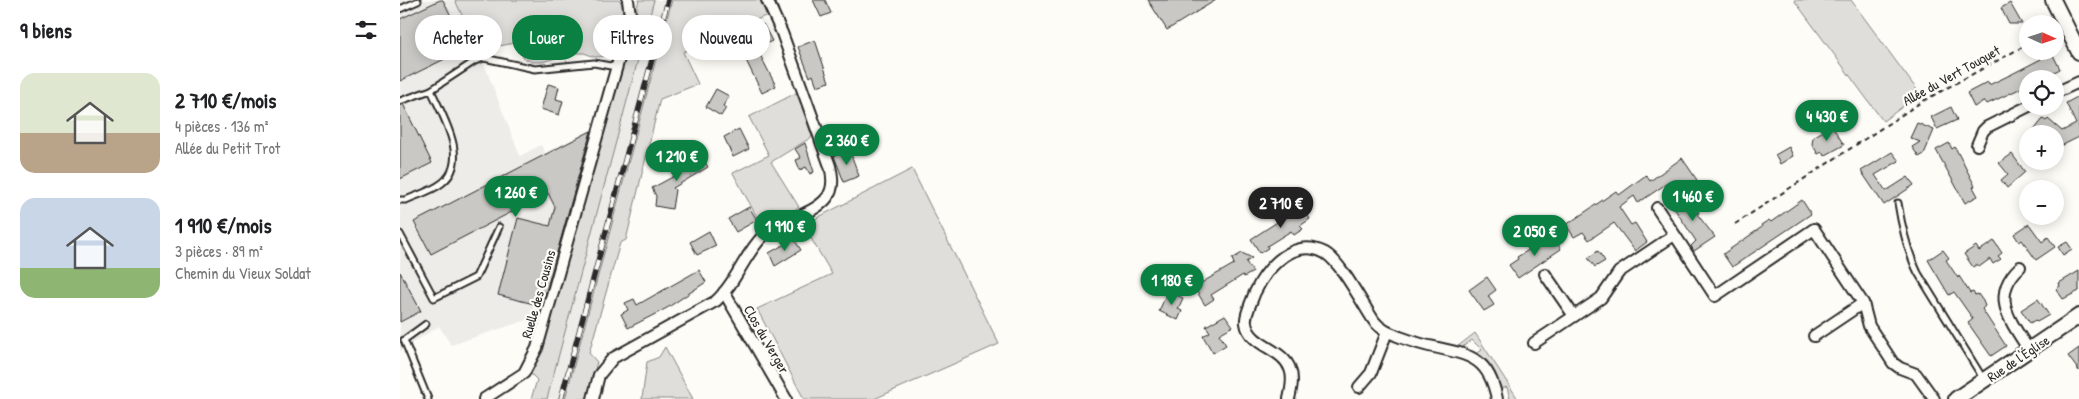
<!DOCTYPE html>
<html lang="fr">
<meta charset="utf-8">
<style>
:root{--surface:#fff;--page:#f6f6f6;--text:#202124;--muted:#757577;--accent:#0b8043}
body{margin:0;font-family:"Patrick Hand",sans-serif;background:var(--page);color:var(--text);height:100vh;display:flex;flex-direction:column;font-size:19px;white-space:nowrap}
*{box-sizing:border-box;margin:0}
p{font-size:16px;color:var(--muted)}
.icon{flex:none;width:28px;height:28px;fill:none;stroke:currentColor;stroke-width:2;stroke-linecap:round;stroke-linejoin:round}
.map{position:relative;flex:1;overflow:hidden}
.details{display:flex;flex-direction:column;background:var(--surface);width:400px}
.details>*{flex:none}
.hud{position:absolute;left:15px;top:15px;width:475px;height:45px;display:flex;gap:10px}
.needle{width:32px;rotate:93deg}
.tools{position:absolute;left:1619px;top:15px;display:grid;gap:10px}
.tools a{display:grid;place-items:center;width:45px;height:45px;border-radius:50%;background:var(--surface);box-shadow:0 2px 12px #0003;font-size:25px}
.price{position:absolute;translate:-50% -42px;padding:0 11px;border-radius:18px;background:var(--accent);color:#fff;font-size:16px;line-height:32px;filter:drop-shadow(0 1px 2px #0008)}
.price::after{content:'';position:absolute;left:50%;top:30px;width:15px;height:11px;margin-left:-8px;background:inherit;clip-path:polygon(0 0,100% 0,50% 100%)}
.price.active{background:#222;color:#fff}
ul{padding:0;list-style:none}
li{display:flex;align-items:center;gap:15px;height:125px;padding:0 20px}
li span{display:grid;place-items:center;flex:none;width:140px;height:100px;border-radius:15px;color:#555}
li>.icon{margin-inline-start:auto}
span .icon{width:60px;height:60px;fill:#fffc;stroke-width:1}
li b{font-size:21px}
h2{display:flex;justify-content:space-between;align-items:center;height:60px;padding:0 20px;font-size:21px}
.pill{padding:0 18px;border-radius:22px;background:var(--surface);box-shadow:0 2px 12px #0003;font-size:18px;line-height:45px}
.pill.active{background:var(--accent);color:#fff}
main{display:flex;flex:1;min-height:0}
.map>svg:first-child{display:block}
</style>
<main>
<section class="details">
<h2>9 biens<svg class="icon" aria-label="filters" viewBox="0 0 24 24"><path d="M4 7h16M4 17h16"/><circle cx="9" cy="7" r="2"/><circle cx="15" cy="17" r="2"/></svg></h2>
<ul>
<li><span style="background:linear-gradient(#dfe7d0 60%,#b9a48a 0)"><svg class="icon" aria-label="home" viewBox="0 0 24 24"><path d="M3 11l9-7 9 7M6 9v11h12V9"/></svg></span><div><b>2 710 €/mois</b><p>4 pièces · 136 m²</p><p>Allée du Petit Trot</p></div></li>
<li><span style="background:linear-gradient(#c9d6e8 70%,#8fb573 0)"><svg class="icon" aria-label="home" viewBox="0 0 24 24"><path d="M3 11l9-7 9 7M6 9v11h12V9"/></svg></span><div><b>1 910 €/mois</b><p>3 pièces · 89 m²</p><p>Chemin du Vieux Soldat</p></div></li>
</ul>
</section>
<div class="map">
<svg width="1679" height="399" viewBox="0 0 1679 399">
<rect width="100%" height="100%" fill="#fdfcf7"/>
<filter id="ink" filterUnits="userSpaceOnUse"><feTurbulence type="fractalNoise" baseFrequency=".02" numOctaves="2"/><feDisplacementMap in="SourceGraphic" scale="10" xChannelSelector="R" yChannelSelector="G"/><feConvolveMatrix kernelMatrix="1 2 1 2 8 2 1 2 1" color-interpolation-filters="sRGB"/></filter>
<g filter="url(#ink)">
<g fill="#edece8">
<path d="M0,0H55L81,56L120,156L141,145L145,153L206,122L151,312L51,345L39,326L0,351Z"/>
<path d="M254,0H272L226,172L165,399H147Z"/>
</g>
<g fill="#dfdeda" stroke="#858482">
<path d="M55,0H220C228,18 217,39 212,56L195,57L184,53H173L142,62H132L124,58L115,43L99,46L81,56Z"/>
<path d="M239,0H254L147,399H131L137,380L131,374C173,251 206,125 239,0Z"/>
<path d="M272,0H375L379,10L283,52L298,84L260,99L226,240L220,243L189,353L197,362L187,399H165Z"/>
<path d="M1394,0H1451L1520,94L1483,121Z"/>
<path d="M398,92L412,137L371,162L399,207L363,228L333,173L369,155L349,117Z"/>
<path d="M512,169L599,344L474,399H404L357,309L432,274L403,225Z"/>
<path d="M1075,333L1118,399H1110L1107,387L1100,389L1095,373L1076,354L1082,350L1072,340L1061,348L1057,347Z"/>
<path d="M265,347L293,399H242L247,362L259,357Z"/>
</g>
<g fill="#c9c8c4" stroke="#2b2b2b">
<path d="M40,0H43L67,48L0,81V19Z"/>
<path d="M413,0H425L431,13L421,17Z"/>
<path d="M748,0H816L767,30Z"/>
<path d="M1610,3L1622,24H1609L1601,8Z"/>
<path d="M363,24L372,41L359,47L351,30Z"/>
<path d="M415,40L429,82L417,86L413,75L410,77L398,47Z"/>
<path d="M353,41L376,86L362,93L340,48Z"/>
<path d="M1648,51H1651L1660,69L1641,79H1628V85L1587,104L1585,101L1574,107L1567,93L1588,82L1589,85L1612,74L1641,59L1639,56Z"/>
<path d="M148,84L159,87L156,99L163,101L159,115L141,109Z"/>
<path d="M316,89L329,96L323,106L326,108L321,116L306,107Z"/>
<path d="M1679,96V137L1661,146L1659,143L1655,145V134H1631L1643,119L1646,121L1648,119L1662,131L1676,124L1666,103Z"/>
<path d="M3,104L32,163L0,179V105Z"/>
<path d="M1551,107L1557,120L1537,129L1531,117Z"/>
<path d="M1517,123L1534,130L1524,154L1519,157L1512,147L1520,142L1510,138Z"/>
<path d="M1432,126L1444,145L1424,156L1422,152L1418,154L1412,144L1413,137Z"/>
<path d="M339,129L349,149L333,157L324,137Z"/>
<path d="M191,131L142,306L98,295L118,218L150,226L155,207L148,193L31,254L14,222Z"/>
<path d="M405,143L414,172L410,174L406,167L400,170L396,160L401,158L395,149Z"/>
<path d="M1549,143L1552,149L1555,147L1575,186L1573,187L1578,196L1565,203L1536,150Z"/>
<path d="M1389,147L1393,156L1380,164L1375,155Z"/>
<path d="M449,149L459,176L444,182L434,156Z"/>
<path d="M1492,152L1499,161L1475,175L1486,191L1508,177L1514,185L1484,205L1461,171Z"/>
<path d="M1612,154L1625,172L1607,188L1601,180L1608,174L1599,163Z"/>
<path d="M301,155L308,167L273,188L275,190L272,209L255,206L256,196L252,188L282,172L280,167Z"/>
<path d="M1282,158L1297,180L1277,193L1269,182L1238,203L1234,196L1219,207L1231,225L1235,223L1247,242L1235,251L1214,223L1189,240L1183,232L1174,237L1166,225L1216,191L1219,195L1246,175L1250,181Z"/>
<path d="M1287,195L1299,213L1297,214L1315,237L1294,251L1291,246L1296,241L1272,205Z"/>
<path d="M1402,200L1411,214L1332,267L1323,254L1362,227L1361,225L1369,220L1371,222Z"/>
<path d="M902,206L910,219L900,226L903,229L894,235L891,231L867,246L868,248L860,253L851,239Z"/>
<path d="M349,207L357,220L336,232L328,219Z"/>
<path d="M1629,224L1642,242L1648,237L1655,247L1636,260L1622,240L1619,242L1614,234Z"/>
<path d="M309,231L316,246L297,255L290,242Z"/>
<path d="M1152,236L1161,249L1118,278L1109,265L1118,259L1117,257Z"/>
<path d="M394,239L401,250L375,266L369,253Z"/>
<path d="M1594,241L1602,253L1598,256L1601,259L1593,264L1590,259L1579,267L1577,264L1573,267L1564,254L1576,246L1579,251Z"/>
<path d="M1667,242L1672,249L1663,255L1658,247Z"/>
<path d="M1543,250L1549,258L1546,260L1558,278L1559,276L1570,293L1573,292L1575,295L1578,294L1583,301L1585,306L1582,309L1606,346L1591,356L1568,323L1573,319L1554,292L1549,295L1528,260Z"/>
<path d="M1198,251L1205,261L1195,267L1188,258Z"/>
<path d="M842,253L852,258L846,262L853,272L844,277L843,275L811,295L814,299L805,305L794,287L834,264L832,259Z"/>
<path d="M299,270L306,282L267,308L228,328L221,314L228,310L225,303L234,299L237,305Z"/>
<path d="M1679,271V291L1663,299L1656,289L1660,286L1659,283Z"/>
<path d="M0,272L21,311L0,322Z"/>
<path d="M1087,277L1096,290L1088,296L1094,305L1084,311L1069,290Z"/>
<path d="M768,291L783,298L778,309L782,311L778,320L759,311Z"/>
<path d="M1638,299L1649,315L1637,322L1635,320L1630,323L1621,310Z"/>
<path d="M825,315L833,326L819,334L826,345L813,353L803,336L810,332L806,326Z"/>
<path d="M1679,348V371L1668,356Z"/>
</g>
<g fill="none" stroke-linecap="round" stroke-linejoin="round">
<g stroke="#2b2b2b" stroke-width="9">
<g id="lane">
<path d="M0,9L18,1"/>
<path d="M31,90L75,61L84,58L135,69L194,63L216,67"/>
<path d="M0,101L31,90C42,115 71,161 42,183C32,191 17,195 6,200H0"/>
<path d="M1498,203C1502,228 1507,251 1518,273L1584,380"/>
<path d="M0,234L34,298L76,277L99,227"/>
<path d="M26,324L4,340L28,399"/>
</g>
</g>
<g stroke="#2b2b2b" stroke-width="14">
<g id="street">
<path d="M1655,93L1679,82"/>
<path d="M1577,145L1583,131L1587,127L1629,106"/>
<path d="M1257,208L1315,296L1414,229L1463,303L1469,326L1493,363L1500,368L1516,374L1534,399"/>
<path d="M1620,267C1589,296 1611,322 1629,350"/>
<path d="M1145,274L1174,316"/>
<path d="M324,292L386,399"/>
<path d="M1414,336L1463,303"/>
<path d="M1134,343L1201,298L1219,272L1274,235"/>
<path d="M959,387L971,373L987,332"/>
<path d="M84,399L124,373L137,348L228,27L230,15L228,0"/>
<path d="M193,399L199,375L213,358L316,301C336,283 344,255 363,236C380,220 411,216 426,199C434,190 433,177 430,166L382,33L367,0"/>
<path d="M889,399C891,390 894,378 890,369C883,348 849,346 846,323C845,317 848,311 850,305C859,276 890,234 925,253C941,262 963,305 974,321C981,330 990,333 1000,337C1011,341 1022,345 1034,347C1071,355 1089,358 1097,399"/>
</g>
</g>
<g stroke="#2b2b2b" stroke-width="18">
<g id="secondary">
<path d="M1653,0L1679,52"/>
<path d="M1556,399L1679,316"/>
</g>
</g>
<path stroke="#2b2b2b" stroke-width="2" stroke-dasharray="5 4" stroke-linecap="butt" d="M1335,224L1523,101L1628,44"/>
<use href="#lane" stroke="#fdfcf7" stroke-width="5"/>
<use href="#street" stroke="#fdfcf7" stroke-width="10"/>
<use href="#secondary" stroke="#fdfcf7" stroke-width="14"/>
<g stroke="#2b2b2b" stroke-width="5.5">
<path id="rail" d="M161,399L268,0"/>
</g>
<use href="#rail" stroke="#fdfcf7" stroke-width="4" stroke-dasharray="11" stroke-linecap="butt"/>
</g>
</g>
<g text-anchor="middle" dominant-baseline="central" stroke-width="4.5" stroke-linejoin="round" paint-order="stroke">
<g font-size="14" fill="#2b2b2b" stroke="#fdfcf7">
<text transform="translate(1551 75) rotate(-29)">Allée du Vert Touquet</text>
<text transform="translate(138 294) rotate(-74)">Ruelle des Cousins</text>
<text transform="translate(367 339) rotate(60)">Clos du Verger</text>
<text transform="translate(1618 358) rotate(-34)">Rue de l'Église</text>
</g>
</g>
</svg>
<div class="tools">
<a><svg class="needle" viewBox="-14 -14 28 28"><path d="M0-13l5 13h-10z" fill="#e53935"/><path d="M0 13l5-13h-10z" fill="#757577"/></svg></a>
<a><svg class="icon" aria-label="locate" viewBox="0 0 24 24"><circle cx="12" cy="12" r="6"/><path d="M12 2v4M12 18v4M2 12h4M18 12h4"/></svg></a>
<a>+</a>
<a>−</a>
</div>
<b class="price" style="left:1427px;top:142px">4 430 €</b>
<b class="price" style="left:447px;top:166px">2 360 €</b>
<b class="price" style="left:277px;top:182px">1 210 €</b>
<b class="price" style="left:116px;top:218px">1 260 €</b>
<b class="price" style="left:1293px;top:222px">1 460 €</b>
<b class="price active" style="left:881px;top:229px">2 710 €</b>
<b class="price" style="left:385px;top:252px">1 910 €</b>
<b class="price" style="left:1135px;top:257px">2 050 €</b>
<b class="price" style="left:772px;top:306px">1 180 €</b>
<div class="hud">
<a class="pill">Acheter</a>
<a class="pill active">Louer</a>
<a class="pill">Filtres</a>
<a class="pill">Nouveau</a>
</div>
</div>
</main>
